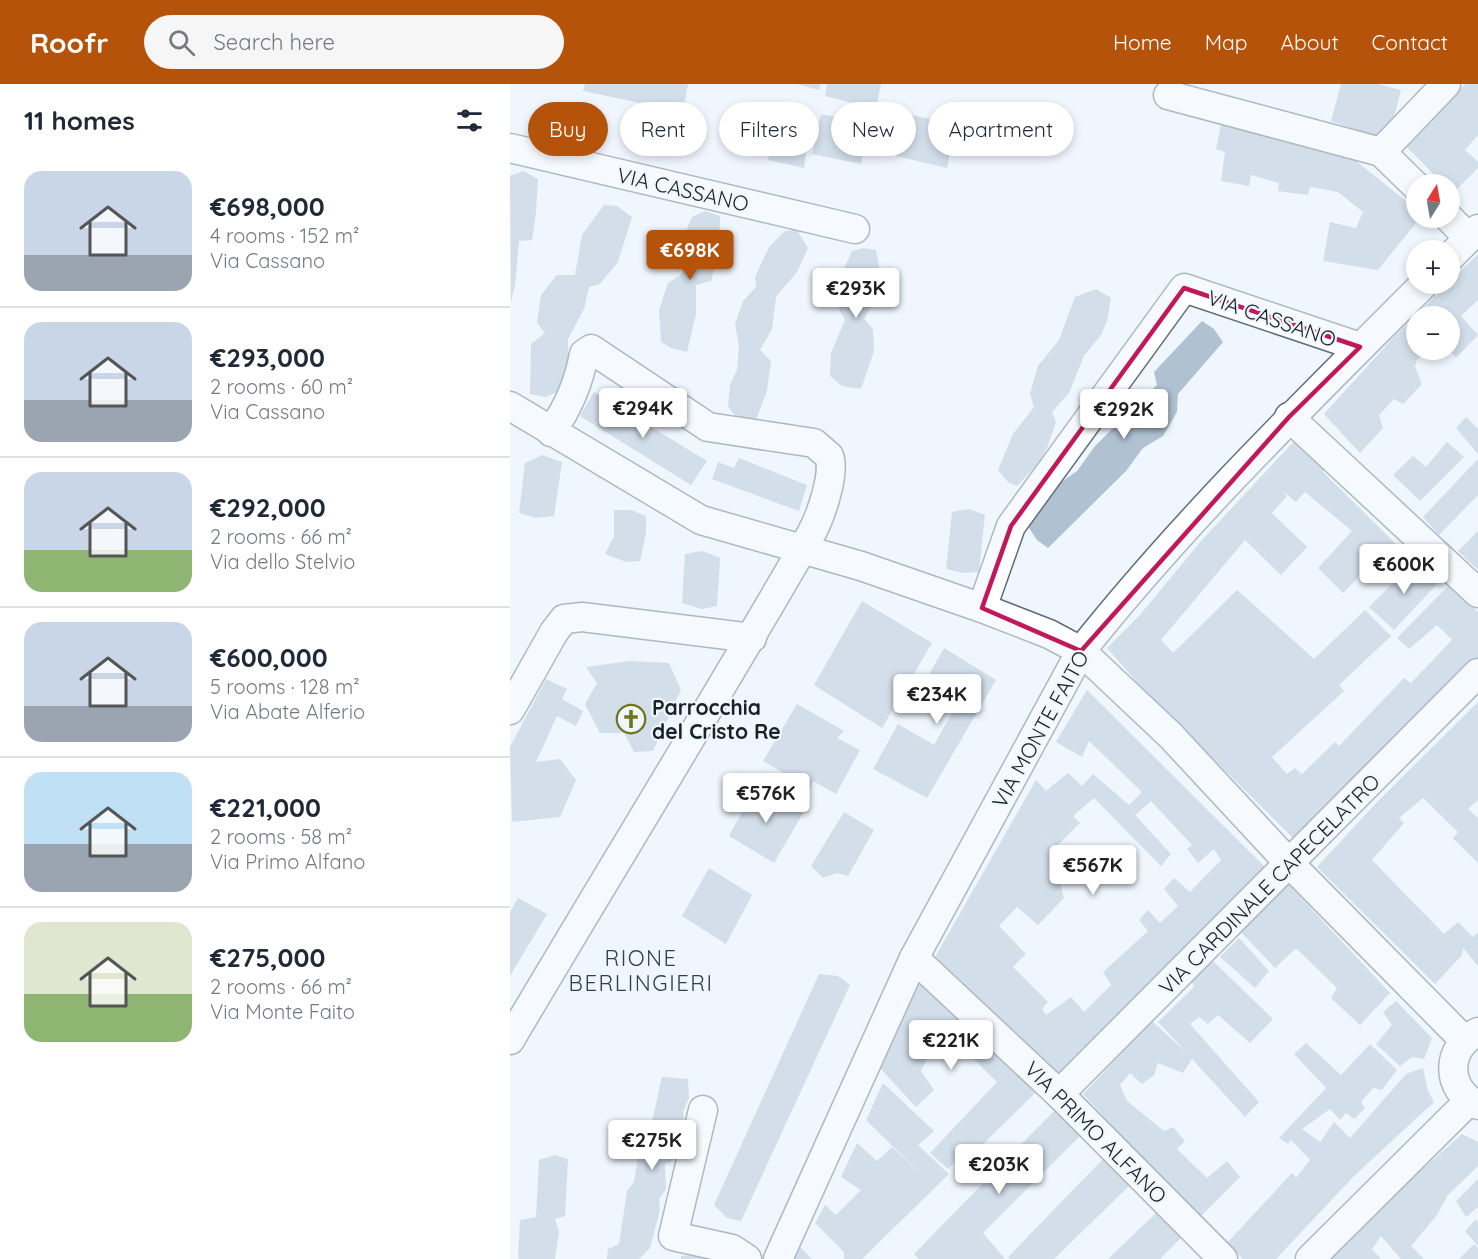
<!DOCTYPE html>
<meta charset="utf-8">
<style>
:root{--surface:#fff;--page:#f6f6f7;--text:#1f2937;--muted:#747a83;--line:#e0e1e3;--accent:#b45309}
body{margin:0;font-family:Quicksand,sans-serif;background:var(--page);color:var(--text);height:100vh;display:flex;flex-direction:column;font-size:22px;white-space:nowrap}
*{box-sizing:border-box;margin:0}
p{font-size:20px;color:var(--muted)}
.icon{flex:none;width:33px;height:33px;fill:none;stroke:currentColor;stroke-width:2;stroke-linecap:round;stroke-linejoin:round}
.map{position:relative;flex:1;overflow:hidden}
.side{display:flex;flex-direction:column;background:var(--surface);width:510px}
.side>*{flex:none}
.hud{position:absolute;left:18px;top:18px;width:570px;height:54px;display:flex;gap:12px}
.needle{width:39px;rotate:11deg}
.fabs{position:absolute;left:896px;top:90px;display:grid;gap:12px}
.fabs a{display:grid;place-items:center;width:54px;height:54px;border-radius:50%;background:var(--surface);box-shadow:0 3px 9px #0003;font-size:30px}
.price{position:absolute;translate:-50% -51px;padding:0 14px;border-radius:6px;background:#fff;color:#222;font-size:20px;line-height:39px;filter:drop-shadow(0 2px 3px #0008)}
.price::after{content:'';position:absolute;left:50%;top:36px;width:18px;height:14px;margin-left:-9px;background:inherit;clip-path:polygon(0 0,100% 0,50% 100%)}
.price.on{background:var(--accent);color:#fff}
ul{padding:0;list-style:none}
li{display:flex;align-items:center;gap:18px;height:150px;padding:0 24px}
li+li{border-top:2px solid var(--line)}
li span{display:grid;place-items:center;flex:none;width:168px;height:120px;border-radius:18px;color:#555}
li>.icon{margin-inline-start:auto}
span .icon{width:72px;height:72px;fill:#fffc;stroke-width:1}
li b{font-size:26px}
h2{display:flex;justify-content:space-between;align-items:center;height:72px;padding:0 24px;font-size:26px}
.chip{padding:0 21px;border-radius:27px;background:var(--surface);box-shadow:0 3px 9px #0003;font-size:21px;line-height:54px}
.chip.on{background:var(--accent);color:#fff}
header{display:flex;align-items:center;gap:36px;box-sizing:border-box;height:84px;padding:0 30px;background:var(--accent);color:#fff}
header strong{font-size:28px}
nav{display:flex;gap:33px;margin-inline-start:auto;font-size:21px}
.search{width:420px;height:54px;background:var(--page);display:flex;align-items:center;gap:15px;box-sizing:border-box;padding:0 21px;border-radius:33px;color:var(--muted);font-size:22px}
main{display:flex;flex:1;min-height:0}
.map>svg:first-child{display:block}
</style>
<header>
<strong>Roofr</strong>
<div class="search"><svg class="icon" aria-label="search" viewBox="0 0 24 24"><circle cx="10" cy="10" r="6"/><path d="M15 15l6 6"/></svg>Search here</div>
<nav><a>Home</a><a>Map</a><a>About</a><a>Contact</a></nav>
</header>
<main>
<section class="side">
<h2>11 homes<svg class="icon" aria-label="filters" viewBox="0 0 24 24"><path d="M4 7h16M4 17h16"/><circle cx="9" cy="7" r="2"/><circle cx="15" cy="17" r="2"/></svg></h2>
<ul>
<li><span style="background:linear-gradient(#c9d6e8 70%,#9aa5b1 0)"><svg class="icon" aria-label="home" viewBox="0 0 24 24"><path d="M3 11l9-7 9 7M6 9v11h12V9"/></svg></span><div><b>€698,000</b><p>4 rooms · 152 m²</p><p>Via Cassano</p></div></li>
<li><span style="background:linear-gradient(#c9d6e8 65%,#9aa5b1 0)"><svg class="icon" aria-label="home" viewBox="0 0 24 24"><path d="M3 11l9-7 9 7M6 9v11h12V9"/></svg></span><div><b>€293,000</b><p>2 rooms · 60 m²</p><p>Via Cassano</p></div></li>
<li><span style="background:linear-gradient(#c9d6e8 65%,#8fb573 0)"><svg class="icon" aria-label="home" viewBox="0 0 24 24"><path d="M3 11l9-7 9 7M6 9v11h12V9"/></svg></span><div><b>€292,000</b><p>2 rooms · 66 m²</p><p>Via dello Stelvio</p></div></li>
<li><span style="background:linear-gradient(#c9d6e8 70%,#9aa5b1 0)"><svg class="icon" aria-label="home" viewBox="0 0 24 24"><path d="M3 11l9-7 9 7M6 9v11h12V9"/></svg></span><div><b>€600,000</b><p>5 rooms · 128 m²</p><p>Via Abate Alferio</p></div></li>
<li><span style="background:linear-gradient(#bfe0f5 60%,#9aa5b1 0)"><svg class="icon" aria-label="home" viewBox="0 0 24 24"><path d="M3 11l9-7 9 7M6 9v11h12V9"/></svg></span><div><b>€221,000</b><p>2 rooms · 58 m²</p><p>Via Primo Alfano</p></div></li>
<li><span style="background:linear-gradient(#dfe7d0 60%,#8fb573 0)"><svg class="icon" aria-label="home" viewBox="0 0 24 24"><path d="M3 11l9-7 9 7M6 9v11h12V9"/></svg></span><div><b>€275,000</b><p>2 rooms · 66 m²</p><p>Via Monte Faito</p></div></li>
</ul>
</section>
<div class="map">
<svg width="968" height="1175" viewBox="0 0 968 1175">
<rect width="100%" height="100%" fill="#eff6fe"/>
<g fill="#b0c1d2" fill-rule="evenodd">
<path d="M75,0H178L173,28L73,7Z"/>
<path d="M287,0H310L309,6Z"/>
<path d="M317,0H371L366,25L315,12Z"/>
<path d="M831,0H868L891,6L884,33L888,41L874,56L821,37Z"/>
<path d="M955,0H968V51L955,66L968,78V84L942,110L939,100H933L897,63Z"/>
<path d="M311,30L359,40L351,80L302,70Z"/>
<path d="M395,30L446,40L437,84L386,72Z"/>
<path d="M712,36L837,70L906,125V134H910L868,186L813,177L820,138L846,144L853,128L828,108L800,103L798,111L768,107L769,99L741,91L739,102L711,97L715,68L706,65Z"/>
<path d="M262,59L296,67L294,84L258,76Z"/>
<path d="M13,87L28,95L26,128L22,156L9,157L5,201L1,218L0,92Z"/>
<path d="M94,121L107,122L122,133L108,178L90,200L79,203L74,225L58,255V284L47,308L35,313L20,310L21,260L35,249L27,239L31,211L47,191H65L72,151Z"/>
<path d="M195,127L210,132L209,165L201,197L186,201V230L177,268L161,264L151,258L149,226L158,199L172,190L174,152L182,133Z"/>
<path d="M287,146L298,164L287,188L266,213L262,245L250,266L261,277L257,307L245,338L227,334L218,323L220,301L227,286L229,261L225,240L233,217L246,203L245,193L259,163L275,147Z"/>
<path d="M353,164L366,166L370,188L368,210L354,235L363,245L364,267L351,305L332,302L320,292L321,269L335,236L329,225L331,191L342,167Z"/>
<path d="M968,170V216L951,232L968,251L946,274L939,266V232H906V266H918L907,276L905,282L912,300L893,320L884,315L869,331L873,344L850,369L814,330L884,253Z"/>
<path d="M586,205L601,214L597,237L591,251L574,272L559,309L542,328L546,338L537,364L527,381L507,402L498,398L488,386L503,350L524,323L520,310L528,282L549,256L565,213Z"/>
<path d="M692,237L704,245L713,258L668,310L667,328L653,352L633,364L616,387L538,464L527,456L515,438L543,404L567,387L585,362L647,301L644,288Z"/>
<path d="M84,308L197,377L181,401L70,332Z"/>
<path d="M956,333L968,345V370L946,344Z"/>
<path d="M788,353L818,382L813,388L895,469L879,485L866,475L833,509L808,484L842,447L795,408L786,418L773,407L777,412L762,429L797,463L771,491L735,456L651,556L663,569L727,506L804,575L855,526L881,552L829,601L834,607L762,673L777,690L785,684L792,690L825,658L829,662L894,594L901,599L942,556L927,541L899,565L887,554L940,500L968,528V579L784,755L633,605L597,564L629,532L692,456Z"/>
<path d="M937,358L954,373L910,417L883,391L903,372L916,383Z"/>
<path d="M32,371L52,378L44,432L26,434L9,429L15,379Z"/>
<path d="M229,374L297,401L289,427L202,395L208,378L224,384Z"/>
<path d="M968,375V411L929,451L913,433Z"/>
<path d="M459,425L475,431L469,488L453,489L436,485L442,428Z"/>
<path d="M104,426H121L136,432V449L130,477L116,478L95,470L104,452Z"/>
<path d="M968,447V486L948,467Z"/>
<path d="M192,467L210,474L207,522L192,525L172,519L175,470Z"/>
<path d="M906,476L929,498L884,546L859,523Z"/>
<path d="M352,517L422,559L372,644L304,601Z"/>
<path d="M434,564L486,596L417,714L363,685L388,640L424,661L442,629L408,610Z"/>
<path d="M119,577L159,579L171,606L143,667L124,668L114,649H90L75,620L87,599L76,583Z"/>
<path d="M36,595L57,605L52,615L73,627L66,642L47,632L26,678L50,675L66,696L50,733L2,738L0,663Z"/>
<path d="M577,606L757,785L549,992L424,875L526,696L536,707L558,689L572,702L583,690L619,721L632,708L579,657L572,673L546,658ZM584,714L651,782L661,770L625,731L641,717L682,761L677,765L688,779L704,765L711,776L680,808L664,794L654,805L668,822L650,839L638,826L629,836L638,847L593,888L601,901L574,928L561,913L536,931L532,925L538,918L503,883L516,870L489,842L507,823L528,841L554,814L550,800L565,786L527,746L545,764L570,739L563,732Z"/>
<path d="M968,618V716L958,725L968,734V779L943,754L948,748L913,714L889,734L894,739L862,776L934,850L948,838L963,853L968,848V882L953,864L952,871L925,900L807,783L869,716Z"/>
<path d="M287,620L334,647L327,654L350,666L326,710L303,697L300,705L253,677Z"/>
<path d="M246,702L293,729L264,779L219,752Z"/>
<path d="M334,728L364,746L338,792L327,789L313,794L301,782Z"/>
<path d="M199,784L242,811L216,860L172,832Z"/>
<path d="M778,800L880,909L850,941L821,914L827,904L786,864L765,884L730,847Z"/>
<path d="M8,814L37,830L0,892V828Z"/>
<path d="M729,854L759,887L745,904L710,873Z"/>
<path d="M703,877L763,935L740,959L708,931L698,940L689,933L680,940L749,1018L735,1033L682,975L673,989L648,979L644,991L632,1000L620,989L610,1001L617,1017L654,1047L663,1043L675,1057L667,1065L697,1094L717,1077L730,1093L688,1135L573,1010L642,937L678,970L648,938L684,903L681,897Z"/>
<path d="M309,890L328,892L340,901L231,1137L217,1134L204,1121Z"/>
<path d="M413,895L525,1009L457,1076L450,1072L438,1085L420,1069L487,998L449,961L440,971L425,958L411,987L424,1006L406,1023L368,982L404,905Z"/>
<path d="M886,917L922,954L914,975L902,973L890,982L866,960L882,941L873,928Z"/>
<path d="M796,959L831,991L860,960L887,986L872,1006L863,1004L851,1018L855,1024L844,1035L836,1029L830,1036L820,1025L792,1045L810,1058L824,1038L840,1054L896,990L913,984L918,1007L924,1018L844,1092L766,1175H733L717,1159L782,1089L786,1094L800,1076L781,1056L778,1060L769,1054L816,1004L784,970Z"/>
<path d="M152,993L178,995L179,1014L173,1028L175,1040L164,1059L168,1066L163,1076L155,1080L156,1105L149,1115L150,1126L140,1164L129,1175H97L98,1165L109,1160L117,1107L124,1098L131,1052L140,1046Z"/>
<path d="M373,999L424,1047L408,1061L439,1090L352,1175H334V1168L305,1139L315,1121L326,1131L351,1106L331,1093L347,1059L367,1077L382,1063L414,1093L356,1036Z"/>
<path d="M545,1026L571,1051L473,1149L495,1175H409L404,1170Z"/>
<path d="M952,1050L968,1058V1082L938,1111L927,1131L901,1162L914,1175H891L871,1152L862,1165L871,1175H817L855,1136Z"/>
<path d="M45,1071L58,1075L55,1132L45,1135L49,1148L45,1175H10L8,1174L10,1136L26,1133L29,1076Z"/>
<path d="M593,1075L620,1101L544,1175H500L498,1173Z"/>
<path d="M968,1095V1123L956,1133L946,1117Z"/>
<path d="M647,1128L672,1153L650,1175H598Z"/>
<path d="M966,1135L968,1138V1162L955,1147Z"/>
<path d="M964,1160L968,1164V1175H949Z"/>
<path d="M290,1163L302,1175H282Z"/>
<path d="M185,1171L196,1175H171V1172Z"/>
</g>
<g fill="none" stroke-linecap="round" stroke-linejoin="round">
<g stroke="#5e6d7d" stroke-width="31">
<g id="minor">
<path d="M658,11L871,68L906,102"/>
<path d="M0,64L345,145"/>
<path d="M871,68L936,0"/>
<path d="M939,134L959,154"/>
<path d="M939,174L968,145"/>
<path d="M0,322L191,436L351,482L472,524L539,550L571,567L661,652L780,780L954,956"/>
<path d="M779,333L968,509"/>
<path d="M472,524L501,442L674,204L850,263"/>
<path d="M0,626L44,548L54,535L72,533L242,554"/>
<path d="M404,874L549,1010L713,1175"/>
<path d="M968,948C935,963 935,1006 968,1021"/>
<path d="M0,956C100,787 203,620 301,450C310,434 326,389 319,372L304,359L198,343L81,265L74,270C69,299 58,324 41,348"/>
<path d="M549,1010L968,589"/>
<path d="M193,1026L163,1152L222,1165L237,1175"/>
<path d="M268,1175L404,874L571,567C675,436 796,318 914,200"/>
<path d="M800,1175L959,1017"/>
</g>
</g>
<use href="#minor" stroke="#fff" stroke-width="28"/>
</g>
<path d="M0 0H968V1175H0ZM674,204L850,263L779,333L571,567L472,524L501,442Z" fill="#eff6fe" fill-opacity=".55" fill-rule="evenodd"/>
<path fill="none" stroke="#c2185b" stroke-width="4.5" stroke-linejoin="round" d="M674,204L850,263L779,333L571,567L472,524L501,442Z"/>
<defs>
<g id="church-ring" transform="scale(1.5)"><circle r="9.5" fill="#eff6fe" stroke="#71741b" stroke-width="1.5"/><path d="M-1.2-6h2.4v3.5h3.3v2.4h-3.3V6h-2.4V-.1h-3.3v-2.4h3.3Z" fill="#71741b"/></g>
</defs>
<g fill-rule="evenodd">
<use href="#church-ring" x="121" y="635"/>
</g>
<g text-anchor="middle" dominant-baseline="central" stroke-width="4.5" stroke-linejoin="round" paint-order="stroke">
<g font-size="21" fill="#192026" stroke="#eff6fe">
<text transform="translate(173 105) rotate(13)">VIA CASSANO</text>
<text transform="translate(762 234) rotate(19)">VIA CASSANO</text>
<text transform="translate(530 645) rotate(-61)">VIA MONTE FAITO</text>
<text transform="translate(759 800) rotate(-45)">VIA CARDINALE CAPECELATRO</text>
<text transform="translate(586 1048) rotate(45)">VIA PRIMO ALFANO</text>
</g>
<g font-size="21" font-weight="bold" fill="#192026" stroke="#eff6fe" text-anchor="start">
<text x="142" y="623">Parrocchia<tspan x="142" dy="24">del Cristo Re</tspan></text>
</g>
<g font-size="22" letter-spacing="1.5" fill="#313f4d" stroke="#eff6fe">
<text x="131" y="874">RIONE<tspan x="131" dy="25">BERLINGIERI</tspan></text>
</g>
</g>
</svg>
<div class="fabs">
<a><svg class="needle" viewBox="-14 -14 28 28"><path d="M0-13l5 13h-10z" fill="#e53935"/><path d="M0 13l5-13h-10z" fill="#747a83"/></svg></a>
<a>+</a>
<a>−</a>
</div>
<b class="price on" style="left:180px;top:197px">€698K</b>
<b class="price" style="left:346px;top:235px">€293K</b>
<b class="price" style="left:133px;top:355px">€294K</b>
<b class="price" style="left:614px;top:356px">€292K</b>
<b class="price" style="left:894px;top:511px">€600K</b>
<b class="price" style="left:427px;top:641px">€234K</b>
<b class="price" style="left:256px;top:740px">€576K</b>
<b class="price" style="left:583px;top:812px">€567K</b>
<b class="price" style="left:441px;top:987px">€221K</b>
<b class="price" style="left:142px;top:1087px">€275K</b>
<b class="price" style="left:489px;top:1111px">€203K</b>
<div class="hud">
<a class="chip on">Buy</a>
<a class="chip">Rent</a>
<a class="chip">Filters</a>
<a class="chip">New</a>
<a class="chip">Apartment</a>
</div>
</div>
</main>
